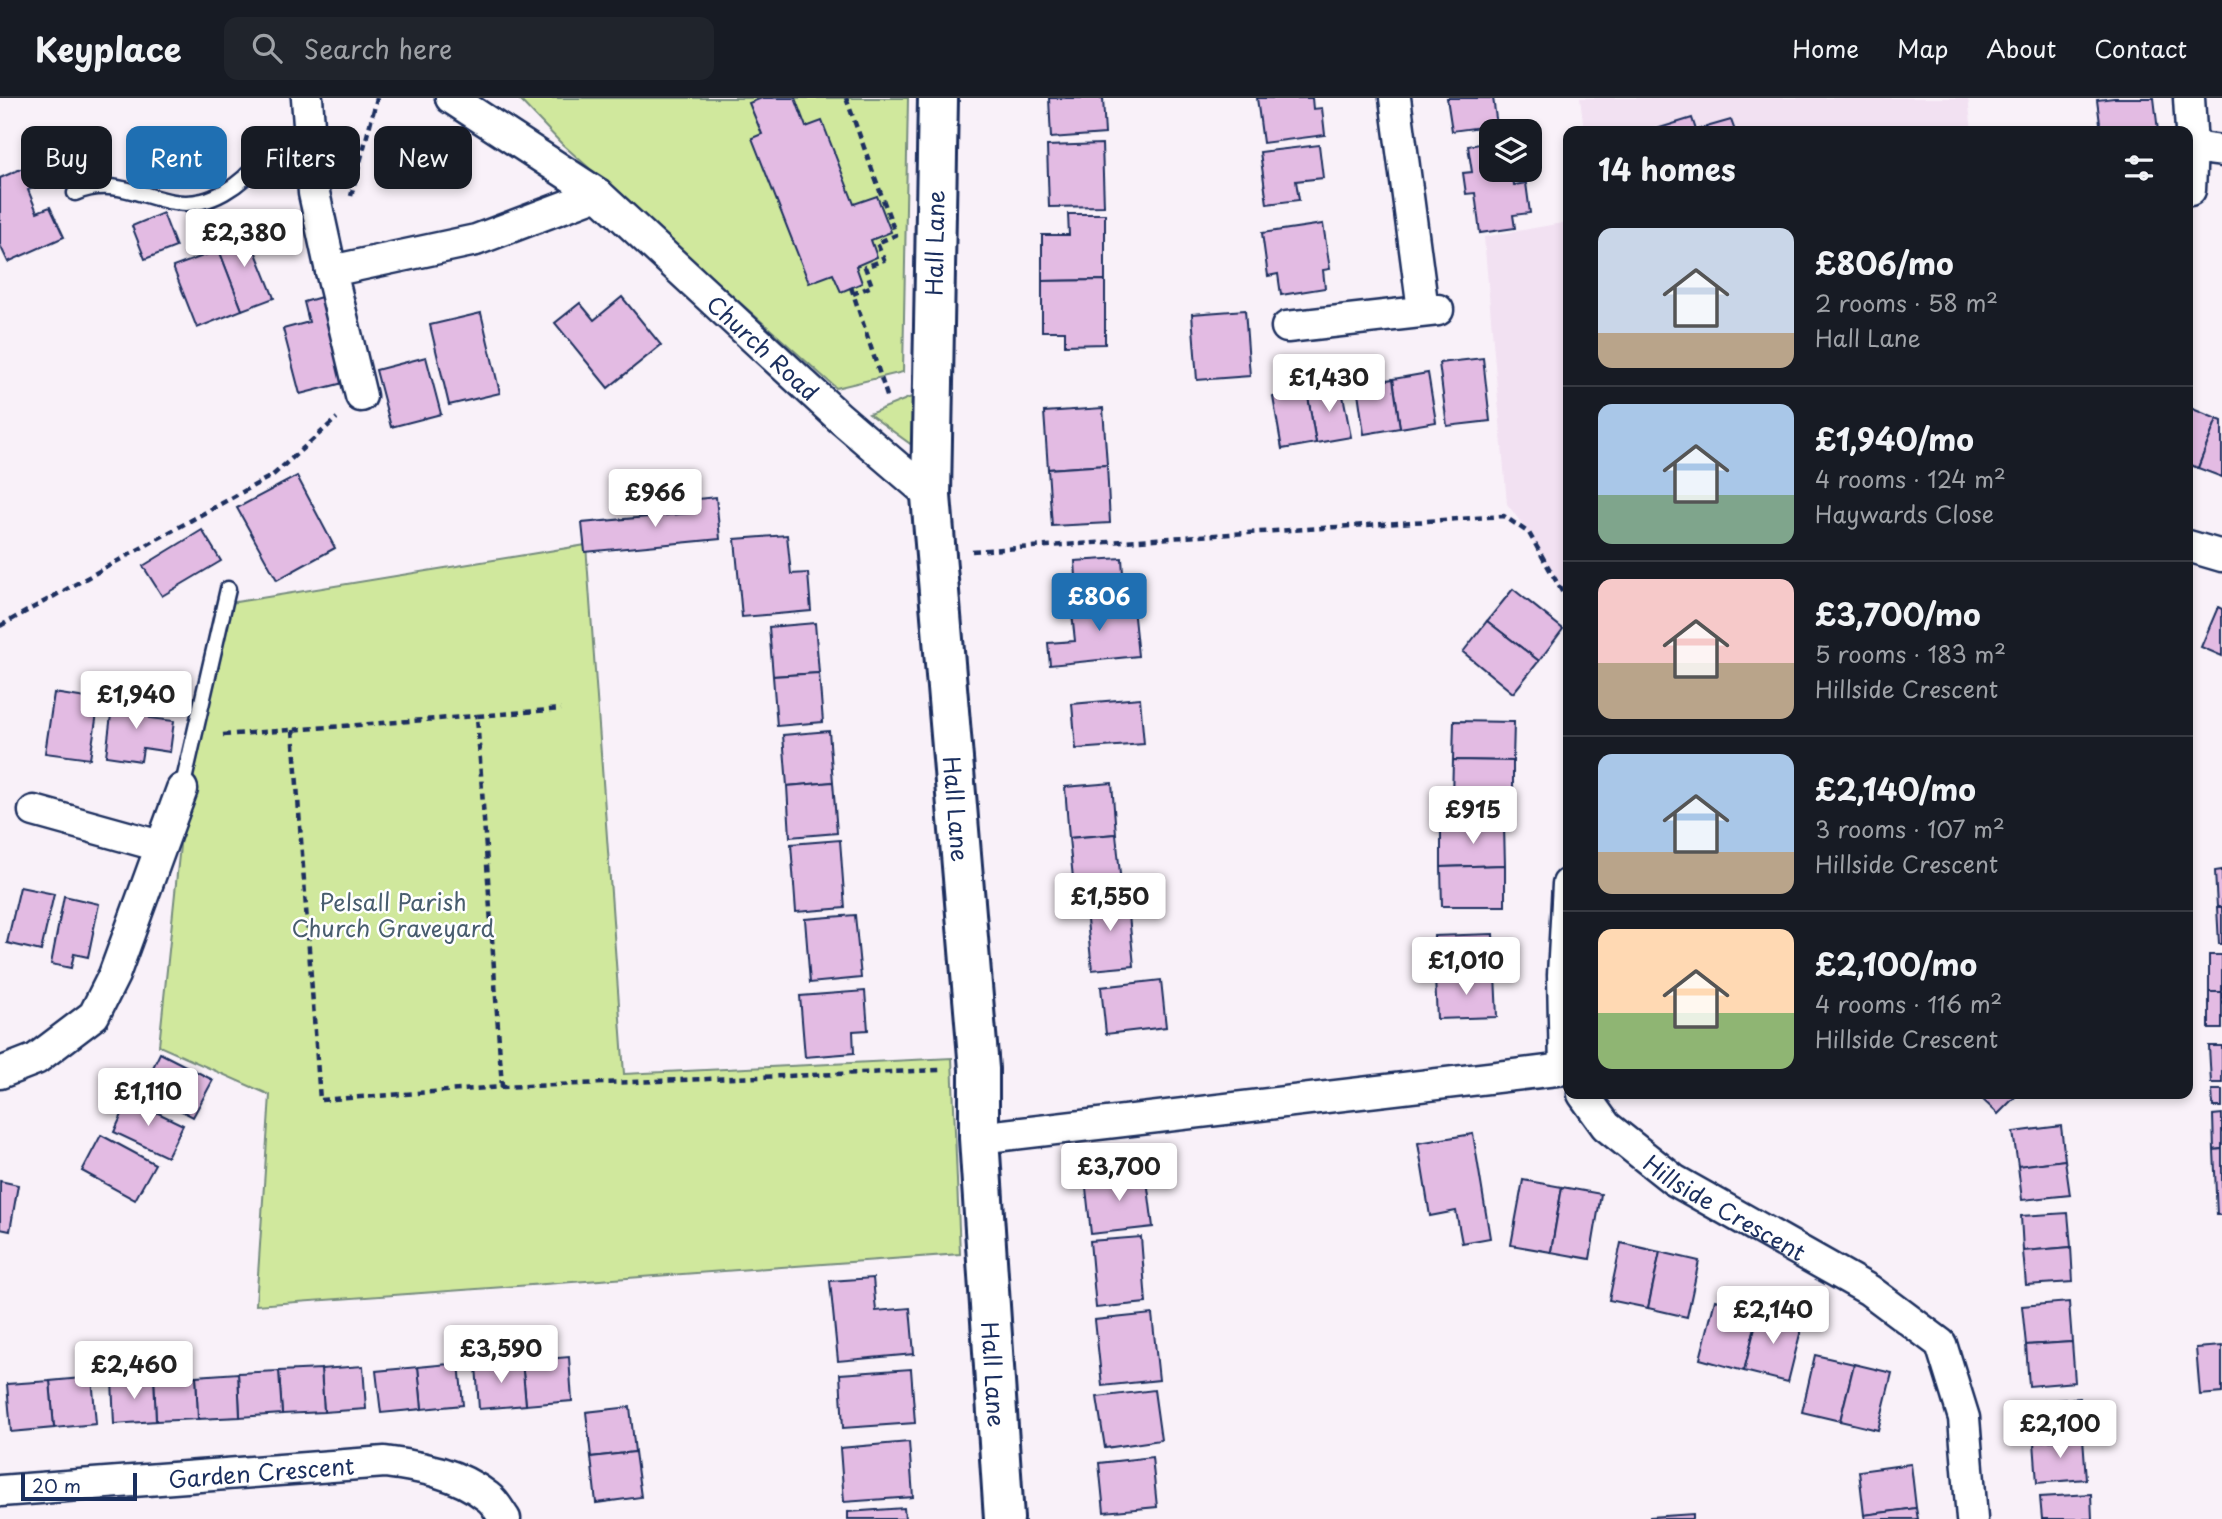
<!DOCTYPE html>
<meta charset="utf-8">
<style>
:root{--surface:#171b24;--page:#20242c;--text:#f1f3f6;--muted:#9ea1a6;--line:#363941;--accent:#1f6fb2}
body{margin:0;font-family:"Playpen Sans",sans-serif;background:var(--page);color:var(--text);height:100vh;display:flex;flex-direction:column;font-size:26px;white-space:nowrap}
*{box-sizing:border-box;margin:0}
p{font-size:23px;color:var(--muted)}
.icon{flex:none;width:38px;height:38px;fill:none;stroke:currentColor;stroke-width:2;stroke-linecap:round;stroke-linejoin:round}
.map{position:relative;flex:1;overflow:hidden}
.details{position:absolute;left:1563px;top:28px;width:630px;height:973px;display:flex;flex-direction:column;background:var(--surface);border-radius:14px;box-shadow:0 4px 10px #0003}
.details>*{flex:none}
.hud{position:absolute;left:21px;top:28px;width:665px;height:63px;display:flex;gap:14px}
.fabs{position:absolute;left:1479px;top:21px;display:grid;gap:14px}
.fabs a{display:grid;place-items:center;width:63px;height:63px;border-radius:14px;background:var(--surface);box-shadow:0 4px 10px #0003;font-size:35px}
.scale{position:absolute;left:21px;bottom:18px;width:116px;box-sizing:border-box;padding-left:7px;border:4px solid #1b2f5e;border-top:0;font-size:19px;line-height:24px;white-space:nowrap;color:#1b2f5e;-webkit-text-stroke:5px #fff;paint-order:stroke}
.price{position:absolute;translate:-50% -60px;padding:0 16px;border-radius:7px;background:#fff;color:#222;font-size:23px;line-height:46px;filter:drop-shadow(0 2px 4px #0008)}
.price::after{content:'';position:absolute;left:50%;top:42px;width:21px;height:16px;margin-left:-10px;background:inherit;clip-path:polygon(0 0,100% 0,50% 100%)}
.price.current{background:var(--accent);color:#fff}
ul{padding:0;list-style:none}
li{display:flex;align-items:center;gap:21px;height:175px;padding:0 35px}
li+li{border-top:2px solid var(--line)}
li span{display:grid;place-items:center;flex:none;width:196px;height:140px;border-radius:14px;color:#555}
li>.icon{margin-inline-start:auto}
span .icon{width:84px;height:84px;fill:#fffc;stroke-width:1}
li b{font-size:30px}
h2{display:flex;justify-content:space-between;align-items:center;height:84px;padding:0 35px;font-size:30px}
.pill{padding:0 24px;border-radius:14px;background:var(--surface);box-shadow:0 4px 10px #0003;font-size:24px;line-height:63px}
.pill.current{background:var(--accent);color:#fff}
header{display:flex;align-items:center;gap:42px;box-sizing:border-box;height:98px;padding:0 35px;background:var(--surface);border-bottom:2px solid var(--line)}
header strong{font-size:33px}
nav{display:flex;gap:38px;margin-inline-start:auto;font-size:24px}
.search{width:490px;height:63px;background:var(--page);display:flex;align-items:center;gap:18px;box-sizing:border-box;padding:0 24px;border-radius:14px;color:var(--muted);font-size:26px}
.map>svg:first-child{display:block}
</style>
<header>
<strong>Keyplace</strong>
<div class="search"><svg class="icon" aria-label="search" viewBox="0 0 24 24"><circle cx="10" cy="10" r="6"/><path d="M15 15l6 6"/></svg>Search here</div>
<nav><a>Home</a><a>Map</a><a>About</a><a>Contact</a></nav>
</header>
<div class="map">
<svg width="2222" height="1421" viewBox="0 0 2222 1421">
<rect width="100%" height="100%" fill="#f9f1f9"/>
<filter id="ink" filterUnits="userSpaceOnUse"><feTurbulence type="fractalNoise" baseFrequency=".0143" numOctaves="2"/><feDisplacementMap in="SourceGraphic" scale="14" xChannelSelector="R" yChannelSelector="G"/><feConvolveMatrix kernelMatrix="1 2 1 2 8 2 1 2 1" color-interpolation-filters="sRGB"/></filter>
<g filter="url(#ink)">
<g fill="#f2e1f2">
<path d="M1580,0H1968L1972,33H1584Z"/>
<path d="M1568,124V499L1522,426L1507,406L1484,139Z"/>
</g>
<g fill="#d0e89d" stroke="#768c7e" stroke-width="2">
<path d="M518,0H908L903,274L836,290L561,45Z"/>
<path d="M919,296L916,350L869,316Z"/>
<path d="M586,447L624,976L952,960L960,1156L256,1207L270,997L159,948L186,690L230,505Z"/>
</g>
<g fill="#e3bbe3" stroke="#1b2f5e" stroke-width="2">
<path d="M762,0H795L806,29L822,23L854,106L877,98L891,134L871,142L877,159L856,168L862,185L841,194L833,176L809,185L752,40L762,36L749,5Z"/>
<path d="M1049,0H1103L1105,36L1051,40Z"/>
<path d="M1257,0H1312L1313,11L1322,10L1325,37L1263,45Z"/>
<path d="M1447,0H1493L1497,27L1452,33Z"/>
<path d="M2114,0H2154L2158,33H2101L2097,2Z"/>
<path d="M1692,20L1696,32L1731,22L1735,33H1650Z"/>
<path d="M1491,44V72H1526L1512,74L1514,87L1526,85L1530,115L1513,117L1515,130L1480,135L1475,95L1466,96L1463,75L1472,74L1468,48Z"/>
<path d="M1102,46L1104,108L1049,109L1047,48Z"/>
<path d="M1319,47L1323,80L1296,83L1299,102L1267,106L1260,54Z"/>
<path d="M30,67L40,87L28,92L37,114L50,109L64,139L8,164L0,147V80Z"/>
<path d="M163,115L176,149L145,161L132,128Z"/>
<path d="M1068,116H1105V182L1042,183V137H1069Z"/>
<path d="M1323,126L1330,171L1323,172L1325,190L1281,197L1278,176L1268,178L1262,135Z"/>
<path d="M246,130L274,200L242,212L215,142Z"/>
<path d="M219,152L242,212L197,230L173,169Z"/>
<path d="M1105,182V246L1065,247V233H1042V183Z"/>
<path d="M328,197L351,283L300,296L283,231L309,224L304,204Z"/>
<path d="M622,199L661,247L608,290L555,225L580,205L594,222Z"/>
<path d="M1245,212L1250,278L1197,282L1192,216Z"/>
<path d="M481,215L500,295L449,307L430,227Z"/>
<path d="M426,259L441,316L391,329L376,272Z"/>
<path d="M1483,260L1490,323L1447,328L1439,265Z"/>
<path d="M1428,275L1436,324L1400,330L1393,281Z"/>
<path d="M1393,281L1400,330L1364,336L1357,287Z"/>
<path d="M1341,287L1351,339L1316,345L1307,293Z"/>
<path d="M1307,293L1316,345L1282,351L1273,299Z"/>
<path d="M2188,309L2217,321L2198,370L2188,366Z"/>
<path d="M1103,310L1107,367L1048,371L1044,314Z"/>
<path d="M2217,321L2222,323V379L2198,370Z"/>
<path d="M1107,367L1110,425L1052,428L1048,371Z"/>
<path d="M297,378L335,450L277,482L237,410Z"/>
<path d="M716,399L720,441L585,454L582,425L690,415L688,402Z"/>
<path d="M202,432L221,463L162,498L143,468Z"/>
<path d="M787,437L791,476L808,475L811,513L742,519L735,441Z"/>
<path d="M1122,460L1124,491L1077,495L1075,463Z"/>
<path d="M1513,491L1563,531L1539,563L1487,523Z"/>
<path d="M1132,500L1138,558L1050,567L1048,545L1075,543L1071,506Z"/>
<path d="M2218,509L2222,511V558L2201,549Z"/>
<path d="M1487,523L1539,563L1513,595L1463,554Z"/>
<path d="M815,525L819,575L773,578L769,529Z"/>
<path d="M819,575L823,624L777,628L773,578Z"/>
<path d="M54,595L99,602L90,661L45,655Z"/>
<path d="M113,600L151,605L149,620L174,623L170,654L143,650L141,663L106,658Z"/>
<path d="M1140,600L1144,646L1076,651L1072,606Z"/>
<path d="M1454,623L1514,624L1513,663L1453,662Z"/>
<path d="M829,633L833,684L787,688L783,637Z"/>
<path d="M1453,662L1513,663V702L1452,701Z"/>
<path d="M833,684L837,735L790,739L787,688Z"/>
<path d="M1112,685L1116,736L1069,740L1065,689Z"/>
<path d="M1504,728L1505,767L1441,769V729Z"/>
<path d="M1116,736L1121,786L1074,790L1069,740Z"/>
<path d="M840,742L845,810L796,814L791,746Z"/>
<path d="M1505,767V808H1442L1441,769Z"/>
<path d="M2222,772V809H2217L2215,773Z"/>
<path d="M20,789L54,796L41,853L7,845Z"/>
<path d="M1127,797L1134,868L1092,872L1085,802Z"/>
<path d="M64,798L99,806L88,859L74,856L71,870L51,866Z"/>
<path d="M2217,809H2222V846H2219Z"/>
<path d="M855,817L861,880L810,885L805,821Z"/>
<path d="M1493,836L1495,877L1435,880L1434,838Z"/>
<rect x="2209" y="857" width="13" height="37"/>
<path d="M1495,877L1497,919L1437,921L1435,880Z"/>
<path d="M1161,882L1166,929L1106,936L1101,889Z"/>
<path d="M865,893L868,932L853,933L854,955L805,959L800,898Z"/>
<rect x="2209" y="894" width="13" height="37"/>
<path d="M2209,948H2222V985H2211Z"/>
<path d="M160,955L213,982L193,1019L142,992Z"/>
<path d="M2212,992H2222V1009H2213Z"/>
<path d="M1977,996H2018L1998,1016Z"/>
<path d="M129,1001L183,1027L167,1059L114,1034Z"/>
<path d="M2222,1016V1051L2214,1052L2213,1017Z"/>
<path d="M2061,1028L2065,1062L2018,1068L2013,1034Z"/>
<path d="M1473,1036L1490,1140L1462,1145L1456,1113L1430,1118L1418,1045Z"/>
<path d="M101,1037L155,1066L135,1102L82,1073Z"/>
<path d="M2222,1051V1117H2217L2214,1052Z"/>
<path d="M2065,1062L2070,1097L2022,1102L2018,1068Z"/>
<path d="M1146,1074L1153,1129L1091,1136L1085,1081Z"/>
<path d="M1523,1082L1562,1089L1551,1154L1511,1147Z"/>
<path d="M0,1083L18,1087L10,1133L0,1131Z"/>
<path d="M1562,1089L1601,1096L1590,1161L1551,1154Z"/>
<path d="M2068,1115L2071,1149L2023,1153L2021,1118Z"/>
<path d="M1141,1139L1146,1205L1096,1210L1090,1143Z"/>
<path d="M1621,1145L1660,1154L1648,1210L1609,1202Z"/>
<path d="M2071,1149L2073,1184L2026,1187L2023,1153Z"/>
<path d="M1660,1154L1699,1163L1687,1219L1648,1210Z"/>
<path d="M873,1180L876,1213L910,1210L914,1256L838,1263L830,1183Z"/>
<path d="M1715,1202L1759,1213L1744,1273L1700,1261Z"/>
<path d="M2069,1204L2072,1244L2026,1247L2022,1208Z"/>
<path d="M1759,1213L1803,1224L1788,1284L1744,1273Z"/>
<path d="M1152,1216L1159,1282L1102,1288L1095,1222Z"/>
<path d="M2072,1244L2075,1284L2029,1288L2026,1247Z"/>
<path d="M2222,1248V1295L2200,1297L2196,1250Z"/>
<path d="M1815,1257L1854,1266L1840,1323L1802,1314Z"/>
<path d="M569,1259L572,1303L526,1307L522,1263Z"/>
<path d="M522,1263L526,1307L479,1311L476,1267Z"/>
<path d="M459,1265L463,1307L422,1311L418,1269Z"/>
<path d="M1854,1266L1892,1275L1878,1332L1840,1323Z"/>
<path d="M363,1268L366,1311L324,1314L321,1271Z"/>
<path d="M418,1269L422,1311L381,1315L376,1273Z"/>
<path d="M321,1271L324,1314L282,1316L279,1273Z"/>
<path d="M911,1271L915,1325L843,1330L840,1276Z"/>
<path d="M279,1273L282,1316L240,1319L238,1275Z"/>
<path d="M238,1275L240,1319L198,1321L196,1278Z"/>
<path d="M196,1278L198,1321L156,1323L154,1280Z"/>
<path d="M92,1279L96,1326L54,1330L50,1283Z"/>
<path d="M154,1280L156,1323L114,1326L112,1282Z"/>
<path d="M50,1283L54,1330L11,1334L7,1286Z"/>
<path d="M1154,1292L1161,1342L1105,1350L1097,1299Z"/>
<path d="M2080,1300L2083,1340L2034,1344L2031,1304Z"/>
<path d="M630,1309L635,1354L591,1359L586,1314Z"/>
<path d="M2083,1340L2086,1381L2037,1385L2034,1344Z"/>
<path d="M909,1344L913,1399L844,1404L840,1350Z"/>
<path d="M635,1354L641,1399L596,1405L591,1359Z"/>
<path d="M1152,1359L1157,1409L1104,1414L1099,1365Z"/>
<path d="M1911,1366L1916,1410L1864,1417L1859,1373Z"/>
<path d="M2091,1396L2092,1421H2042L2040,1399Z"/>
<path d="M904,1410L905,1421H848V1414Z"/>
<path d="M1916,1410L1918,1421H1865L1864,1417Z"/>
<path d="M1693,1416V1421H1650V1419Z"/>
</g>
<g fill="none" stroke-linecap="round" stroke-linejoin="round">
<g stroke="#1b2f5e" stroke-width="19">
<g id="lane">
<path d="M75,95C124,74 158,114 202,103C216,100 233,90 244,80C255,70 268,54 283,50C291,48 301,49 310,49"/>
<path d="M182,691L228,491"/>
</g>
</g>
<g stroke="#1b2f5e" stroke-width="35">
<g id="street">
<path d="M307,0L314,95L331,173"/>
<path id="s1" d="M451,0L598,96L839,319L931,398"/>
<path d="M1395,0L1423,212"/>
<path d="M2189,0L2192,49L2190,92"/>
<path d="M2192,49L2222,53"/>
<path d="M1287,229L1438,212"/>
<path d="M361,298L331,173L476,142L598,96"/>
<path d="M2188,448L2222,458"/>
<path d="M34,713L160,748"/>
<path d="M1565,971L1563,877L1568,786"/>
<path d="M0,975L36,961L94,917L114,877L182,691"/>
<path id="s2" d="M1583,996L1606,1028L1674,1082L1869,1192L1941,1246L1964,1320L1972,1421"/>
<path d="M979,1040L1565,971"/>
<path id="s3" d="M0,1393L385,1364C422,1369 458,1375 488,1399C495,1404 500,1414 505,1421"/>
</g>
</g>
<g stroke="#1b2f5e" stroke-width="44">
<g id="secondary">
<path id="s4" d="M938,0L931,398L979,971V1040L1004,1421"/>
</g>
</g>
<g stroke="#1b2f5e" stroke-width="4.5" stroke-dasharray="7 5" stroke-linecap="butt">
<path d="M846,0L896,137L877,145L884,162L865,169L872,188L853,196"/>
<path d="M351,98L377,0"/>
<path d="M851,189L888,301"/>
<path d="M972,453L1504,418L1529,435L1568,504"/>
<path d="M0,528L273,377L337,320"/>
<path d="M293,632L320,1002L502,989L940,972"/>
<path d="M223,637L477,618"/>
<path d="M502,989L477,618L561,611"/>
</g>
<use href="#lane" stroke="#fff" stroke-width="14"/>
<use href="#street" stroke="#fff" stroke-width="30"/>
<use href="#secondary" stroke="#fff" stroke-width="38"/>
</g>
</g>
<g text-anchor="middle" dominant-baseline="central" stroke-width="5" stroke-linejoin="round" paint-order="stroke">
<g font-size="23" fill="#1b2f5e" stroke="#fff">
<text transform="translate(934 145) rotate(-89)">Hall Lane</text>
<text stroke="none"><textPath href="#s1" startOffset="401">Church Road</textPath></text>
<text stroke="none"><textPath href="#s4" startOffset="712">Hall Lane</textPath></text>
<text stroke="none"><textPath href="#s2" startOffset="184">Hillside Crescent</textPath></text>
<text stroke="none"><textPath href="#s4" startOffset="1279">Hall Lane</textPath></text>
<text stroke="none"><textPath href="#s3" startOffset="262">Garden Crescent</textPath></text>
</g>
<g font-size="23" fill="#485d6e" stroke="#fff">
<text x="393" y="803">Pelsall Parish<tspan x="393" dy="26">Church Graveyard</tspan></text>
</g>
</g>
</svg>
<div class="fabs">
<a><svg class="icon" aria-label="layers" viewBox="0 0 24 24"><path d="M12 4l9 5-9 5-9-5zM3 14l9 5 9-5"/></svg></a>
</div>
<div class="scale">20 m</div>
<b class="price" style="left:244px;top:171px">£2,380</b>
<b class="price" style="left:1329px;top:316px">£1,430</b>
<b class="price" style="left:655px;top:431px">£966</b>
<b class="price current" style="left:1099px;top:535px">£806</b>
<b class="price" style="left:136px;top:633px">£1,940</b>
<b class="price" style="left:1473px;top:748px">£915</b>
<b class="price" style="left:1110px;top:835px">£1,550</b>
<b class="price" style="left:1466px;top:899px">£1,010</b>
<b class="price" style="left:148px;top:1030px">£1,110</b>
<b class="price" style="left:1119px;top:1105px">£3,700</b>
<b class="price" style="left:1773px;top:1248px">£2,140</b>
<b class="price" style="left:501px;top:1287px">£3,590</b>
<b class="price" style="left:134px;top:1303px">£2,460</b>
<b class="price" style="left:2060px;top:1362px">£2,100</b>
<div class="hud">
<a class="pill">Buy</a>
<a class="pill current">Rent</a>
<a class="pill">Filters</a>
<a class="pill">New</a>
</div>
<section class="details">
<h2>14 homes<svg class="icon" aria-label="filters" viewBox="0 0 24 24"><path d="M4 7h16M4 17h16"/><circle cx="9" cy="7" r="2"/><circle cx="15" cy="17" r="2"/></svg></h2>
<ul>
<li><span style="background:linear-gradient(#c9d6e8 75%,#b9a48a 0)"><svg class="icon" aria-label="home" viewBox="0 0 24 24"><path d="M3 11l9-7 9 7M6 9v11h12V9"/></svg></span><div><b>£806/mo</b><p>2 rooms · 58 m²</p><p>Hall Lane</p></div></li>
<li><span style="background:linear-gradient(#a9c7e8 65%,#7fa58c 0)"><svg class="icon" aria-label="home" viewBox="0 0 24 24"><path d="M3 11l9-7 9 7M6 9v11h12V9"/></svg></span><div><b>£1,940/mo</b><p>4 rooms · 124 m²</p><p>Haywards Close</p></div></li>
<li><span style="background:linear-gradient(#f6c9c9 60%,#b9a48a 0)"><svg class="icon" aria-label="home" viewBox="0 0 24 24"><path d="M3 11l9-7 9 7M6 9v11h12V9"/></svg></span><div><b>£3,700/mo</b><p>5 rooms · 183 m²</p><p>Hillside Crescent</p></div></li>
<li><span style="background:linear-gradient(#a9c7e8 70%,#b9a48a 0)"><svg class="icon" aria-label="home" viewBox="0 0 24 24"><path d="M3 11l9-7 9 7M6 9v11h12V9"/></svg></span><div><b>£2,140/mo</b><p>3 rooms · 107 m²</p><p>Hillside Crescent</p></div></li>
<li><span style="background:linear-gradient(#ffd9b3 60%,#8fb573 0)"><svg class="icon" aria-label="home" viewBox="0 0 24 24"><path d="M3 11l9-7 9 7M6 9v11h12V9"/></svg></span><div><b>£2,100/mo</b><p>4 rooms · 116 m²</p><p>Hillside Crescent</p></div></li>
</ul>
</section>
</div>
